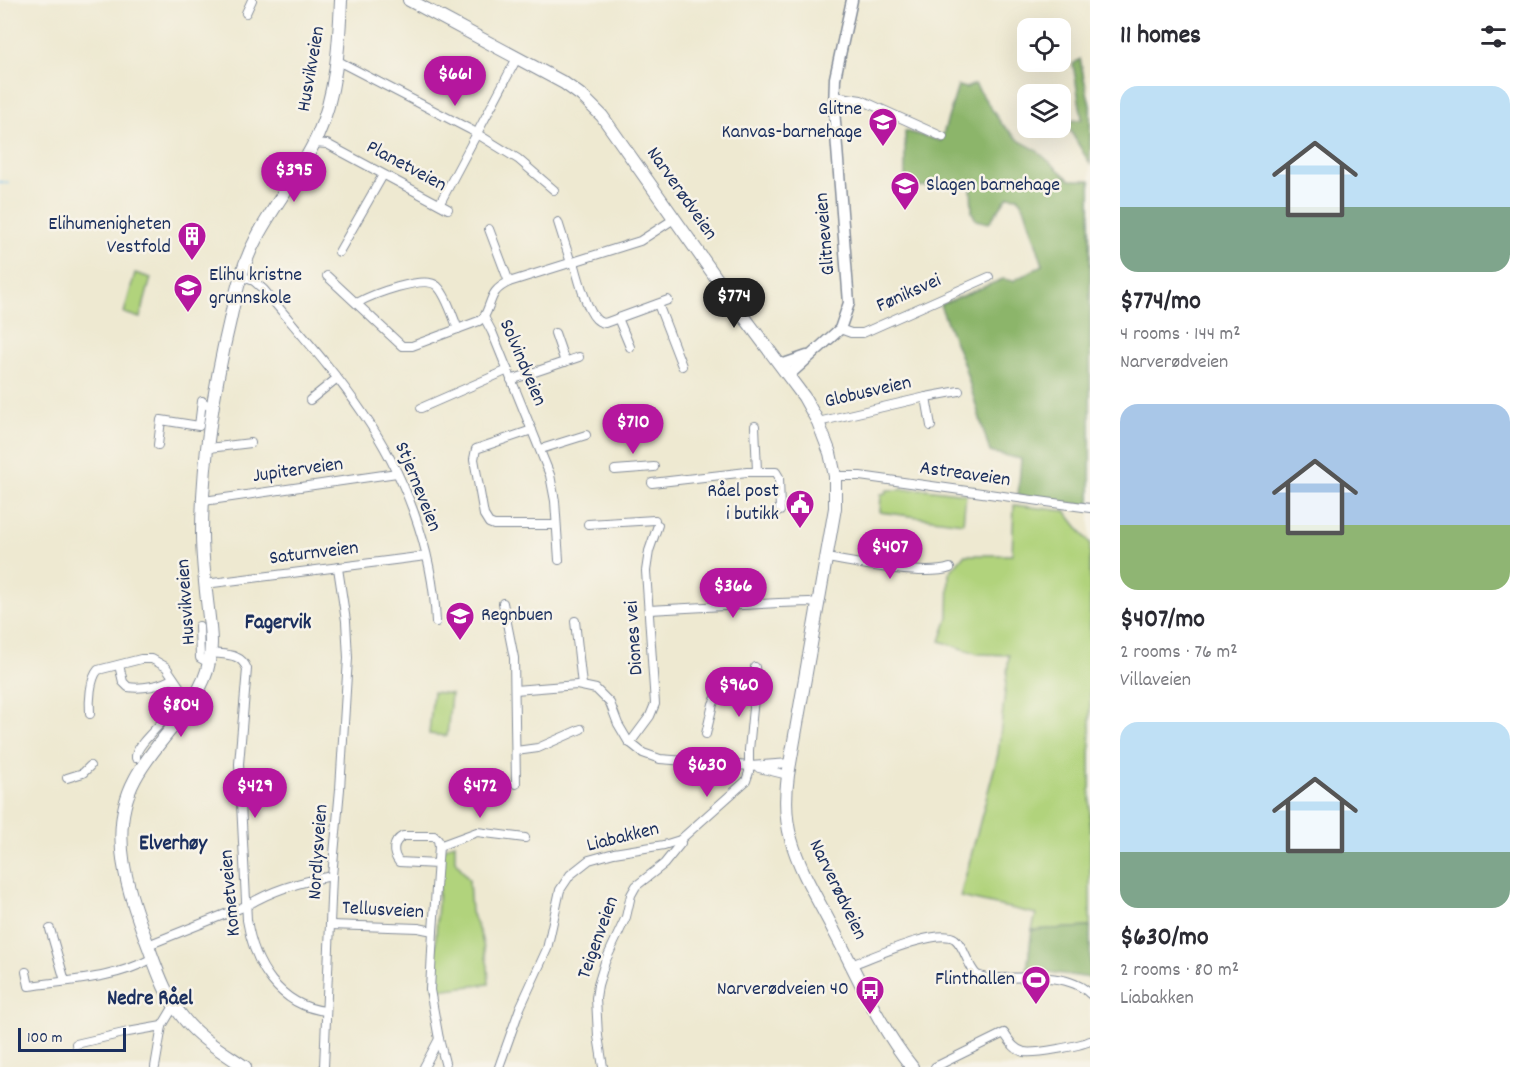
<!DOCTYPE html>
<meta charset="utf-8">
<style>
:root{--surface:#fff;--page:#f2f2f3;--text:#2b2b33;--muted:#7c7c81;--accent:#b5179e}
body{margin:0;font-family:Dekko,sans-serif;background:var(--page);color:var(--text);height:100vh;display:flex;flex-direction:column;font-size:22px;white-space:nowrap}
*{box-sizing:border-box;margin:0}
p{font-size:20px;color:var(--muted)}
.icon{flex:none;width:33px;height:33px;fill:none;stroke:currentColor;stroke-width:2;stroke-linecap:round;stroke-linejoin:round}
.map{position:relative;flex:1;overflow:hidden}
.details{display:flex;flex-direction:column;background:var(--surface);width:450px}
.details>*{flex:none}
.controls{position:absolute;left:1017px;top:18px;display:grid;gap:12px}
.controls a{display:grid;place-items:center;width:54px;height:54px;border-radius:12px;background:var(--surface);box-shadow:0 6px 24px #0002;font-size:30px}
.scale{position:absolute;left:18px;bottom:15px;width:108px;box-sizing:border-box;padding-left:6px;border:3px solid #1b2f5e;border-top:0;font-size:16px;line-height:21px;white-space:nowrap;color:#1b2f5e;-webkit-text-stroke:4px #f7f3e8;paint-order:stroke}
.price{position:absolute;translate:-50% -51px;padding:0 14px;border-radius:21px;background:var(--accent);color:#fff;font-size:20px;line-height:39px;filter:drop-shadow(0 2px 3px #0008)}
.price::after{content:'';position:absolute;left:50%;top:36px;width:18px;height:14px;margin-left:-9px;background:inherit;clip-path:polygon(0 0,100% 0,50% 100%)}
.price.on{background:#222;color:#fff}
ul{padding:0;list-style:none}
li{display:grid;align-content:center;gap:12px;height:318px;padding:0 30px}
li span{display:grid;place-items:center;height:186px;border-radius:18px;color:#555}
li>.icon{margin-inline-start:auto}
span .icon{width:108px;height:108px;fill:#fffc;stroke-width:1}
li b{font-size:26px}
h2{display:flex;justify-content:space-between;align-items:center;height:72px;padding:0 30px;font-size:26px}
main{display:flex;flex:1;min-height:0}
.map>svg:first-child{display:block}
</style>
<main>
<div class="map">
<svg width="1090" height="1067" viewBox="0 0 1090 1067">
<rect width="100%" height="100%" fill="#f7f3e8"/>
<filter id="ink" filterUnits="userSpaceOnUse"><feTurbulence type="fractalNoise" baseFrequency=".0167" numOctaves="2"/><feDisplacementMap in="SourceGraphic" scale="12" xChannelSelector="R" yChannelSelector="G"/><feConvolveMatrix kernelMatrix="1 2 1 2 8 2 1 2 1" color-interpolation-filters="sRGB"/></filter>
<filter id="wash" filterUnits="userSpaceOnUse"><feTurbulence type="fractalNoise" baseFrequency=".008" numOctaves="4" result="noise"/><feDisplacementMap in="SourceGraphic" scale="24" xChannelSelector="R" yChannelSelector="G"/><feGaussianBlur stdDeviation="1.35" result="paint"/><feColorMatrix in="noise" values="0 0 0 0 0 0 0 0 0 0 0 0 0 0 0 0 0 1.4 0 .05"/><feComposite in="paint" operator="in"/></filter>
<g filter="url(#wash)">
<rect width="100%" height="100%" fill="#eee9d1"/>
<g fill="#b1d37b" stroke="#66816c" stroke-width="1.5">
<path d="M135,273L151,278L140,318L124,313Z"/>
<path d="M925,489L966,494L963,523L880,512L881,494L886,493L887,490Z"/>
<path d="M1014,505L1065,511L1090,543V927L1032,930L1036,914L960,897L998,754L1009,655L978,654L940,641L948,618L949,573L964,555H1012Z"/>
<path d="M433,692L451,694L447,736L429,734Z"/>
<path d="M455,843V860L469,880L471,912L481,936L488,966L489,984L437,990L433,986L441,850Z"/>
</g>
<g fill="#8cb56b" stroke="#547264" stroke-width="1.5">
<path d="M1080,59L1090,106V164L1065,122L1082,119L1073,64Z"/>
<path d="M975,84L1001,123L1020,141L1035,149L1070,180H1090V506L1018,496L1021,459L990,452L964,365L940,305L1003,279L1013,281L1043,265L1025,209L1018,197L1008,196L989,223L976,220L972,212L971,185L905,187V131L941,141L958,86L966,88Z"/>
<path d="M1090,927V978L1027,969L1032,930Z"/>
</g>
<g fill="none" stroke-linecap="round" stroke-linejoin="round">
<path stroke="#75beed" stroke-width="2" d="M0,182L8,183"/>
</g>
</g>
<g filter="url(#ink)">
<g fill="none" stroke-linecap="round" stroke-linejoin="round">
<g stroke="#848c98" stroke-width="10">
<g id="minor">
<path d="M246,13L252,0"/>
<path d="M336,60L471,130L518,159L554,190"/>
<path d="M834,96L861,100L943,137"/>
<path d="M314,143L327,144L448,209"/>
<path d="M440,203L517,58"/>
<path d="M558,222L571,263"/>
<path d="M489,229L509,282"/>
<path d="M339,252L383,175"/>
<path d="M574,262C578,277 586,309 596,319C600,323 601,322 605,323L668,300"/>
<path d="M241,276L254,281L264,290C297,330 333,369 362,412C404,473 433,547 436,622"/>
<path d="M327,276L402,346H412L479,321L484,317"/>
<path d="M357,303C371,295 425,274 437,286C446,294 453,317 458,329"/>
<path d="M658,304L682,366"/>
<path d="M618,318L630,347"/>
<path d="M840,329L851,333H863L989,277"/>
<path d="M555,333L565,362"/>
<path d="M511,380L579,357"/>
<path d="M926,397L959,391"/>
<path d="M310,400L336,379"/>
<path d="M421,408L508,370"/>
<path d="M818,422L926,397L931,426"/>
<path d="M755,426L757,471"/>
<path d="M532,430L476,449L474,459L484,515L489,523L494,525H556"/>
<path d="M158,445L161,420L199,426L202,401L212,409"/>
<path d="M209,448L251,443"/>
<path d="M541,449L586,435"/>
<path d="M615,470L654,467"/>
<path d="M835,476H860L1090,508"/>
<path d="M652,483L747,472H776L779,477L780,511"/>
<path d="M204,501L397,473"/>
<path d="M588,524L655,520"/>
<path d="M827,558C855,563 925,577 950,568"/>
<path d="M559,560L555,501L550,475L492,332L484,317C493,301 489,291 509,282L640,241L674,219"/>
<path d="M205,584L426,556"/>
<path d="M503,603L514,658L516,784"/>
<path d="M649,610L779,603L809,602L819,604"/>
<path d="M575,621L582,685"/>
<path d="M199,626L200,658L209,663"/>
<path d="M211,653C226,655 241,653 247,669L239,764L247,920C254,964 279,1006 326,1011"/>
<path d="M119,665L123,682L128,687C141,689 162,686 173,678"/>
<path d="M515,690L577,685L596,689L610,703L618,724L628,741L643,753L660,759L750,766L790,763"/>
<path d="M90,714C89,701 90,679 98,670L141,659H152L166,667L181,689L183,696C175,715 134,743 136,758"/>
<path d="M706,734L713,704L718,694L724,692L755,691"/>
<path d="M630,743L650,716L655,704L646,571L649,551L658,525"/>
<path d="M516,751L538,748L581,729"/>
<path d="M759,768L788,775"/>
<path d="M67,778L83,773L90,766"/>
<path d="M439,846L477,832L525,838"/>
<path d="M331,925L418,928L433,931L430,990L439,1039L446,1067"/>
<path d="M50,929L65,981"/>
<path d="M433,931L439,846L438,840L434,836H403C392,842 392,853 399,862L437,864"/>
<path d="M148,945L248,905C272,890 304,881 332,876"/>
<path d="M851,965C871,958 938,927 955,939C965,947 967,966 977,975L986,978C1017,979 1067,970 1090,994"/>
<path d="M26,972L29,986C70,980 115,979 153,958"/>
<path d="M76,1044L128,1032L162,1026"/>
<path d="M155,1067L162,1026L174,1006"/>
<path d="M324,1067L332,876L340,789L348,658L346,621L338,568"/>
<path d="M424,1067L439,1039"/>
<path d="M499,1067L520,1008L547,949L560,890L570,875L589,860L614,853L664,845L680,840L746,781L749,772V750L756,677L755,667"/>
<path d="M603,1067L598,1036L596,998L598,985L605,962L626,917L631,895L636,886L664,864L681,843L680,840"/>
<path d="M935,1067L1004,1033C1009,1040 1014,1050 1024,1052C1035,1054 1079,1046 1090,1041"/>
</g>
</g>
<g stroke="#848c98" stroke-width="13">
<g id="tertiary">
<path d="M781,365L807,356"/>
<path d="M789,375L840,329L849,303L834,109L835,78L852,0"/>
</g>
</g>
<g stroke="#848c98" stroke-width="14">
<g id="secondary">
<path d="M409,0L564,83L582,96L602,116L736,306L804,397L818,422L830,453L835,476V508L788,775C785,797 785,818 791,839C800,872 819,901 834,931C859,978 878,1025 912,1067"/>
<path d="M245,1067C225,1053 200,1039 185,1020C167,999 158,973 149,948C129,894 106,833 135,779C155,740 202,704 209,662C213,645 210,627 208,609C205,584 202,559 202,534C202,465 214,387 230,320C236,291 243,263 257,237C275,203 301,172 317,137C336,95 339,46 341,0"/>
</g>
</g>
<use href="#minor" stroke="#fff" stroke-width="8"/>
<use href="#tertiary" stroke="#fff" stroke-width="10"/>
<use href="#secondary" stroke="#fff" stroke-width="12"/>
</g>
</g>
<defs>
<g id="school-pin" transform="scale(1.5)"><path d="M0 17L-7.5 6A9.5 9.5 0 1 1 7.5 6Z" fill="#b5179e" stroke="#f7f3e8"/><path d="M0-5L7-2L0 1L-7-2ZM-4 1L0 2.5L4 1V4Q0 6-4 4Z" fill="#fff"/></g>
<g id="building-pin" transform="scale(1.5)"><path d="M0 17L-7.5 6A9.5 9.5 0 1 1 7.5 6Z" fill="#b5179e" stroke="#f7f3e8"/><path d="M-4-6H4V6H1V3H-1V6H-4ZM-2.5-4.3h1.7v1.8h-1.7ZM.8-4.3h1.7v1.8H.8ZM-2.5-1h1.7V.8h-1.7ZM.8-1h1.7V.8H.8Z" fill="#fff"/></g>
<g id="civic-pin" transform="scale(1.5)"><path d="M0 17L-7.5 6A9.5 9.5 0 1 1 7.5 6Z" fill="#b5179e" stroke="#f7f3e8"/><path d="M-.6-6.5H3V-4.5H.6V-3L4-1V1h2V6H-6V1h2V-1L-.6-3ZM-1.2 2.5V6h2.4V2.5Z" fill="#fff"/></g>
<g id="stadium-pin" transform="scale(1.5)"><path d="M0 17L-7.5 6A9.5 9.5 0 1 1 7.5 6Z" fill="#b5179e" stroke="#f7f3e8"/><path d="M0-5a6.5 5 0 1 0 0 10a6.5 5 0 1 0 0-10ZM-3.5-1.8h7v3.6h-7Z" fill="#fff"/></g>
<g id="bus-pin" transform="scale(1.5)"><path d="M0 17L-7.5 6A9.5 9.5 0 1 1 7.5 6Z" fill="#b5179e" stroke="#f7f3e8"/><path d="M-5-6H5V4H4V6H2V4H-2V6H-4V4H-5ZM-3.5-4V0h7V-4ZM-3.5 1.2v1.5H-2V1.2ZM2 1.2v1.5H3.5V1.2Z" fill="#fff"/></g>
</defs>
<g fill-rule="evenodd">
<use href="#school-pin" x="883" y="122"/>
<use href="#school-pin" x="905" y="186"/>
<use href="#building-pin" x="192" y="236"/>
<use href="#school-pin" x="188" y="288"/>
<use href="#civic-pin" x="800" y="504"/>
<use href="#school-pin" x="460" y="616"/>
<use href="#stadium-pin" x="1036" y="980"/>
<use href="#bus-pin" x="870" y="990"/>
</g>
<g text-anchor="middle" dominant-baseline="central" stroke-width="5" stroke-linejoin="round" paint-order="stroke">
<g font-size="20" fill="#1b2f5e" stroke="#f7f3e8">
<text transform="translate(312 69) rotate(-80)">Husvikveien</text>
<text transform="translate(406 167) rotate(28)">Planetveien</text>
<text transform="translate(681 194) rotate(55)">Narverødveien</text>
<text transform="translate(826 234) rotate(-95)">Glitneveien</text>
<text transform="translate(909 294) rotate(-24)">Føniksvei</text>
<text transform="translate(522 363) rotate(67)">Solvindveien</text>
<text transform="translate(868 393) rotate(-13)">Globusveien</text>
<text transform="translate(298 471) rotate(-8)">Jupiterveien</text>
<text transform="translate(965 475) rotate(8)">Astreaveien</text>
<text transform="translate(417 487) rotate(68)">Stjerneveien</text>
<text transform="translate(314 554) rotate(-7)">Saturnveien</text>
<text transform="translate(187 602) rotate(-94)">Husvikveien</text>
<text transform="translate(635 638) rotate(-94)">Diones vei</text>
<text transform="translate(623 838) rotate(-14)">Liabakken</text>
<text transform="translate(319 852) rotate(-86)">Nordlysveien</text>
<text transform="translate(837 890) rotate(64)">Narverødveien</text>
<text transform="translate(231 893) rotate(-95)">Kometveien</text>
<text transform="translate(383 911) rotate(3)">Tellusveien</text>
<text transform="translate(599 938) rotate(-70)">Teigenveien</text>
</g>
<g font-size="20" fill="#1b2f5e" stroke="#f7f3e8" text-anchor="end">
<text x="862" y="110">Glitne<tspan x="862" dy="23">Kanvas-barnehage</tspan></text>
<text x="926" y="186" text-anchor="start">Slagen barnehage</text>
<text x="171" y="225">Elihumenigheten<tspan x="171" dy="23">Vestfold</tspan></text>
<text x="209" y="276" text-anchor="start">Elihu kristne<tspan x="209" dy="23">grunnskole</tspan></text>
<text x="779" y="492">Råel post<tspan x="779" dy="23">i butikk</tspan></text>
<text x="481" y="616" text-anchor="start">Regnbuen</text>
<text x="1015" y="980">Flinthallen</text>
<text x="849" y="990">Narverødveien 40</text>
</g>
<g font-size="21" font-weight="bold" fill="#1b2f5e" stroke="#f7f3e8">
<text x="278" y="624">Fagervik</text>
<text x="173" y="845">Elverhøy</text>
<text x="150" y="1000">Nedre Råel</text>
</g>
</g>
</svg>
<div class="controls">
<a><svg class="icon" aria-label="locate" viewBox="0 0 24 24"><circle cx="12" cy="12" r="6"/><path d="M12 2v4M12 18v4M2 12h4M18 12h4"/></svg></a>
<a><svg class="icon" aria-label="layers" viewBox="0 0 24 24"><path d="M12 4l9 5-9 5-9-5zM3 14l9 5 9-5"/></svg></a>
</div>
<div class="scale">100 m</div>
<b class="price" style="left:455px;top:107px">$661</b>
<b class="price" style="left:294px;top:203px">$395</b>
<b class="price on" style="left:734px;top:329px">$774</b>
<b class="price" style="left:633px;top:455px">$710</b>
<b class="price" style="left:890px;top:580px">$407</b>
<b class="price" style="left:733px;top:619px">$366</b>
<b class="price" style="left:739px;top:718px">$960</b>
<b class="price" style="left:181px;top:738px">$804</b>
<b class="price" style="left:707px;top:798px">$630</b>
<b class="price" style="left:255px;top:819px">$429</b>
<b class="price" style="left:480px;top:819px">$472</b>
</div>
<section class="details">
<h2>11 homes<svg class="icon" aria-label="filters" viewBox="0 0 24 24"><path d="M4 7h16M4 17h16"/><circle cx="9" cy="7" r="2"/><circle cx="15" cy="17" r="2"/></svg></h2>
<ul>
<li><span style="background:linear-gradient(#bfe0f5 65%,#7fa58c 0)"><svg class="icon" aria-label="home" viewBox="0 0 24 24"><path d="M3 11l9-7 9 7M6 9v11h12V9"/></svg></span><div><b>$774/mo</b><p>4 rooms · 144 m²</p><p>Narverødveien</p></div></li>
<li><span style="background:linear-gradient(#a9c7e8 65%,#8fb573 0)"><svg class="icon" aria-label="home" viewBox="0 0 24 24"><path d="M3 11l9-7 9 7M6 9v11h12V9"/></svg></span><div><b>$407/mo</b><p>2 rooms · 76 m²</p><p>Villaveien</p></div></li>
<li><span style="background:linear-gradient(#bfe0f5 70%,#7fa58c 0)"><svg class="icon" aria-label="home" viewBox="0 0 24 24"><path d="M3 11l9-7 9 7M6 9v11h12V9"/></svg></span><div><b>$630/mo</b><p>2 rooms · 80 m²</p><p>Liabakken</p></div></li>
</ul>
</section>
</main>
